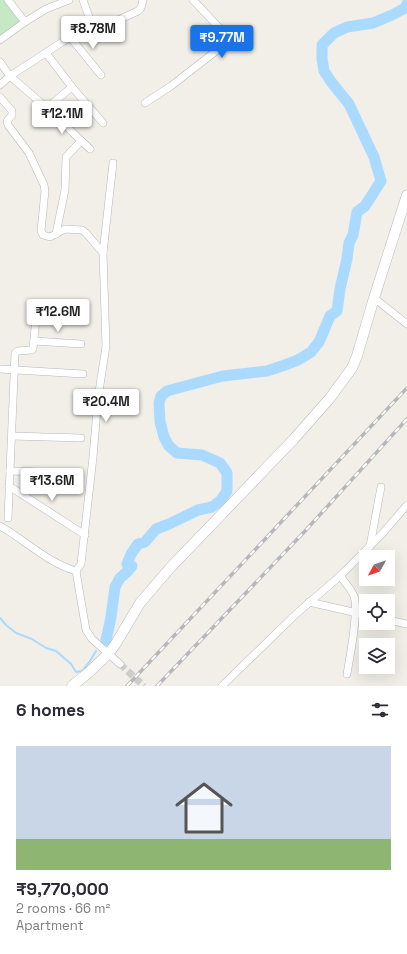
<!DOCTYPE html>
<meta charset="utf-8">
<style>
:root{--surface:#fff;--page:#f7f7f7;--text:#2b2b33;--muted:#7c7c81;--accent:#1a73e8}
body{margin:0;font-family:"Space Grotesk",sans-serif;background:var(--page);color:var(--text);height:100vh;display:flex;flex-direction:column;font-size:15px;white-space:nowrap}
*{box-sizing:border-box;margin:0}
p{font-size:13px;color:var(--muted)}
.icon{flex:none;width:22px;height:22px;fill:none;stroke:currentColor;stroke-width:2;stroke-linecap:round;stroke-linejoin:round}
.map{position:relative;height:686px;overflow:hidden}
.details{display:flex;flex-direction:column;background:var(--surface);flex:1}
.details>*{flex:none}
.needle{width:26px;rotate:230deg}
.tools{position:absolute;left:359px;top:550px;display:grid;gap:8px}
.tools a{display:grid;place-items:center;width:36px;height:36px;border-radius:0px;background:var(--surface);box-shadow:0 4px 16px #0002;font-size:20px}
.price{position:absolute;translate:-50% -34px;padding:0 9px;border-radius:4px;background:#fff;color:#222;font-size:13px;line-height:26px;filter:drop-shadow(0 1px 2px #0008)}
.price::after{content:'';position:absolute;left:50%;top:24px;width:12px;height:9px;margin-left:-6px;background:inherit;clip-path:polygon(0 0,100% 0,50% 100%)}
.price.selected{background:var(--accent);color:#fff}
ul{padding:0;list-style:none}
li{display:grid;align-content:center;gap:8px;height:212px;padding:0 16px}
li span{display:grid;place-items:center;height:124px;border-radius:0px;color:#555}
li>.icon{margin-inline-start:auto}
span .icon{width:72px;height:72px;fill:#fffc;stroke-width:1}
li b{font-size:17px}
h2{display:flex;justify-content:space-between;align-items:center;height:48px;padding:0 16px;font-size:17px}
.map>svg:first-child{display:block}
</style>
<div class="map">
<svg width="407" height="686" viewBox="0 0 407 686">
<rect width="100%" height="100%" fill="#f1efe8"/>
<path fill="#c5e8c5" d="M0,0H7L24,22L0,39Z"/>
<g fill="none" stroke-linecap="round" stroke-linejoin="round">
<path stroke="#aadaff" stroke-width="2" d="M0,618L6,625L16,633L32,639L46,648L56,651L71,664L76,672L82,671L90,661L96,651"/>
<path stroke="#aadaff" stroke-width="11" d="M106,640L111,617L115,587L120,578L127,572L132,566L127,564L131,554L138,544L145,542L156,529L169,524L198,510L212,507L221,500L227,491V473L220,463L202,455L177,453L169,446L164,437L160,422L159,403L161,396L167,391L204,381L223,376L267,371L285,365L298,360L311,352L319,342L330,316L337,311L340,289L347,259L349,243L353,235L357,212L365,206L381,181L374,157L349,104L332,83L324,71L322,59V45L334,33L347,27L373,23L392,15L405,8L407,4"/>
<path stroke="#ccccc8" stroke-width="7" stroke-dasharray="7 3.5" stroke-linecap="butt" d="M120,664L144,686"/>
<g stroke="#b5b8bc" stroke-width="8">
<g id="street">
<path d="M8,0L25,22"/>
<path d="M94,31L138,11L141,8L143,0"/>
<path d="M70,37L101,75"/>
<path d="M0,40L25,22L46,9L69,0"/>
<path d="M46,53L72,87L103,123"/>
<path d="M0,62L10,76L47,108L72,87"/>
<path d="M0,85L10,76L70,37L82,33L94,31L83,0"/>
<path d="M0,97L12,111V115L7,121L8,125L29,153L44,185L45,191L41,231L43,235L50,237L65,229L82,230L86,233L103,253"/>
<path d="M145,103L171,86L229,41L228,37L193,0"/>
<path d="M47,108L90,149"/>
<path d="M56,234L65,190L66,157L81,141"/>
<path d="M374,298L407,324"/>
<path d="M34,341L81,344"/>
<path d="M0,369L83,374"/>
<path d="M12,436L81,438"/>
<path d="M10,471L73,473"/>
<path d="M9,486L85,535"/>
<path d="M8,518L15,353L18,351L31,350L33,349L36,317L39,314H83"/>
<path d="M0,526C25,540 48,563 76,571L81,564L93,457L98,398L106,346L103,253L113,163"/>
<path d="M370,546L381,487"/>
<path d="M76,571L86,630L92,639L120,664"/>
<path d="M340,576C345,582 351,589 354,596C359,611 350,656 347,674"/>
<path d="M309,602L366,615"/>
<path d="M388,620L407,624"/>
<path d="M222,686L296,614L340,576L382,534L407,505"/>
</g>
</g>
<g stroke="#b6babf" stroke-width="11">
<path id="secondary" d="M72,686L88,673L108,654L115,645L140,603L170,568L293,440L330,398L352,368L357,356L374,298L407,195"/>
</g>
<use href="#street" stroke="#fff" stroke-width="7"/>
<use href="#secondary" stroke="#fff" stroke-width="10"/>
<g stroke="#b6b7b8" stroke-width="3.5">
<g id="rail">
<path d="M127,686L407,388"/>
<path d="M157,686L306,530L407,419"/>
</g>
</g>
<use href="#rail" stroke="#fff" stroke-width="2" stroke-dasharray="6" stroke-linecap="butt"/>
</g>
</svg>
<div class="tools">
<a><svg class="needle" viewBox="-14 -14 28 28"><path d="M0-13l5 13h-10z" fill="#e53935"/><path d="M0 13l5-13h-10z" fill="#7c7c81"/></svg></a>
<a><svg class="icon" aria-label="locate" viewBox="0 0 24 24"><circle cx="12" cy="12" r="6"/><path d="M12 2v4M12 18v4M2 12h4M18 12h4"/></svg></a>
<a><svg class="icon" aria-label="layers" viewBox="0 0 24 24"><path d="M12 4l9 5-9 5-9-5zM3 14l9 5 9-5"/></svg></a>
</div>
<b class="price" style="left:93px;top:50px">₹8.78M</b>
<b class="price selected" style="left:222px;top:59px">₹9.77M</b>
<b class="price" style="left:62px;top:135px">₹12.1M</b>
<b class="price" style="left:58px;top:333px">₹12.6M</b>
<b class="price" style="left:106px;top:423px">₹20.4M</b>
<b class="price" style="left:52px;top:502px">₹13.6M</b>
</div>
<section class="details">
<h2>6 homes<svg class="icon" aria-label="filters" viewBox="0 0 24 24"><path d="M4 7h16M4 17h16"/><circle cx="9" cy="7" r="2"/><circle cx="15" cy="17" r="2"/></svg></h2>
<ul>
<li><span style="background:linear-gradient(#c9d6e8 75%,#8fb573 0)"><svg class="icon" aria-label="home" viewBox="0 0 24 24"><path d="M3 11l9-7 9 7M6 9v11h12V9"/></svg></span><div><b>₹9,770,000</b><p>2 rooms · 66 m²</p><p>Apartment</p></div></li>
</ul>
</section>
